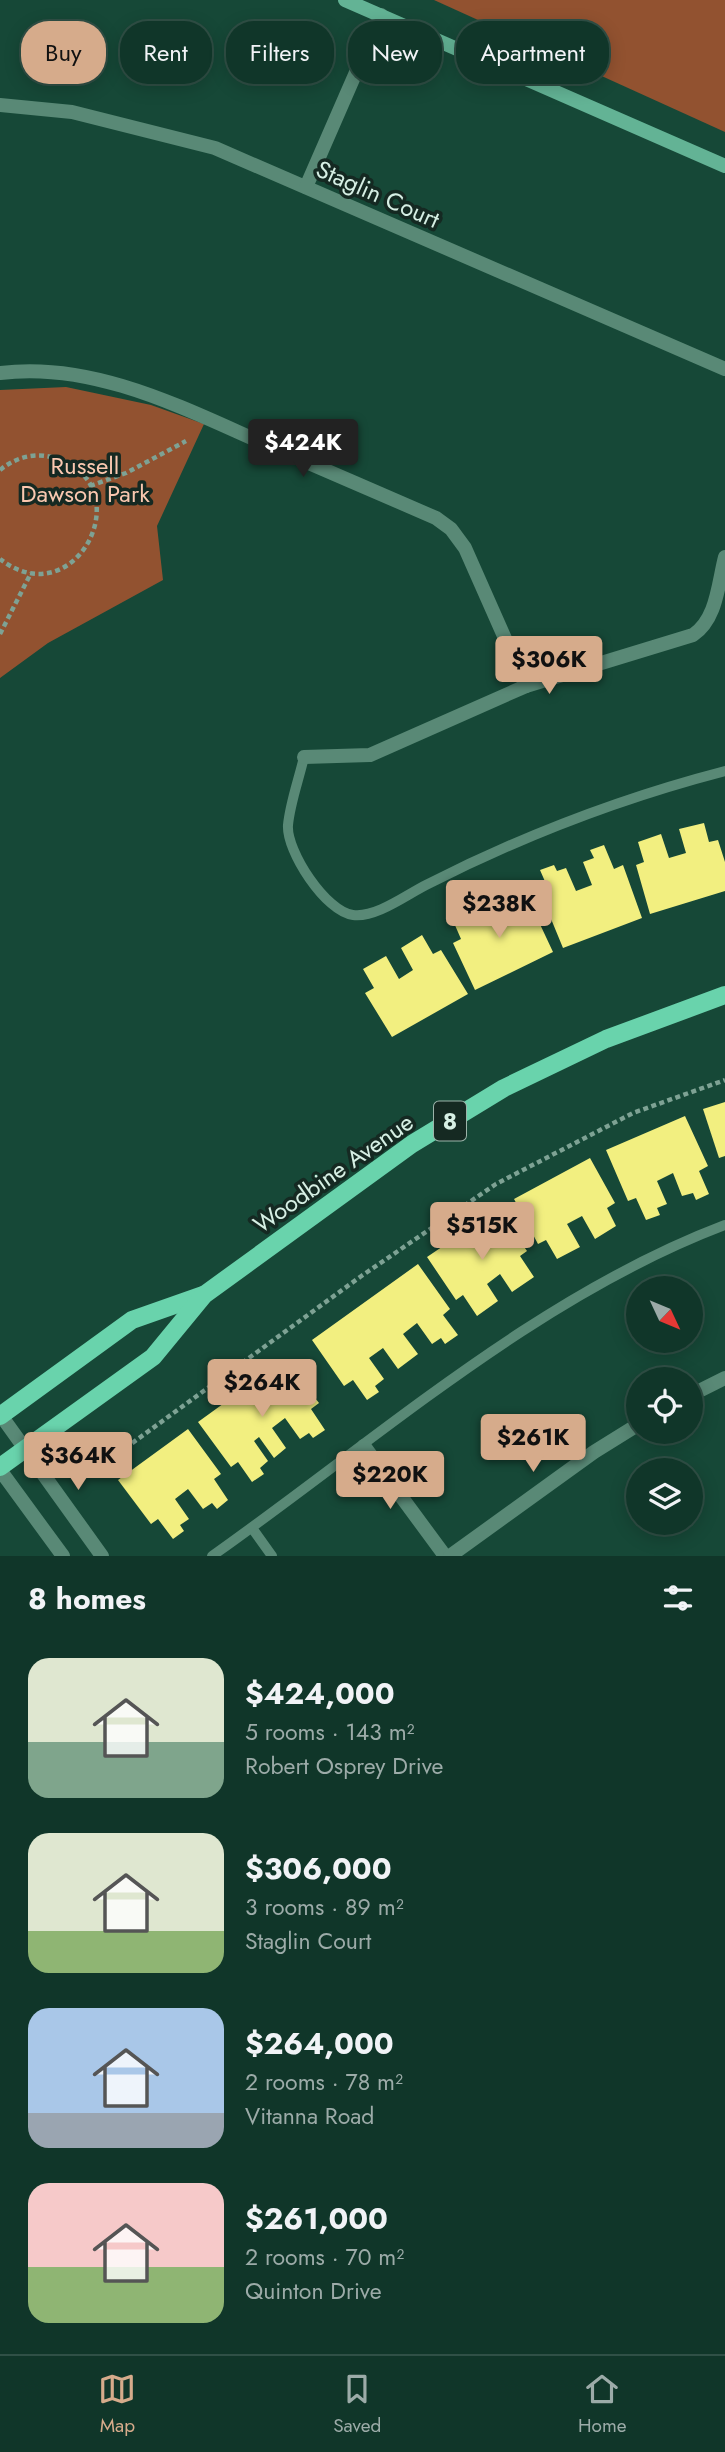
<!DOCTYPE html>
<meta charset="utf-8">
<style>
:root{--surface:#103629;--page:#193e31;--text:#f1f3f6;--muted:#9caba8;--line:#305046;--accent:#d6ab8b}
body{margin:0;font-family:Jost,sans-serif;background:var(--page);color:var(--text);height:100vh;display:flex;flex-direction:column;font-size:26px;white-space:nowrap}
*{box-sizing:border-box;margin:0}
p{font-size:23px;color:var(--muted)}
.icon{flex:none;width:38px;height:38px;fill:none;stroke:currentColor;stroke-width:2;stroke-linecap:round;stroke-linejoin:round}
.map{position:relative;height:1556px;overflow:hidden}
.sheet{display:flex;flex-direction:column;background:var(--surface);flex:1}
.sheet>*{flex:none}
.top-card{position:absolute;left:21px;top:21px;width:684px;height:63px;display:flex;gap:14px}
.needle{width:46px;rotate:134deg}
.tools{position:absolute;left:626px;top:1276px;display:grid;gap:14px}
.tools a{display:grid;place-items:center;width:77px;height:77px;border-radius:50%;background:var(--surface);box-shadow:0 4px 18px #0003,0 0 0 2px var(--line);font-size:35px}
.price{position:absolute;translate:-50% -60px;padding:0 16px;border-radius:7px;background:var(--accent);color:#111;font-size:23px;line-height:46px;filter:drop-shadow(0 2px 4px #0008)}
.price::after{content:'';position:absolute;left:50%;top:42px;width:21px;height:16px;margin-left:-10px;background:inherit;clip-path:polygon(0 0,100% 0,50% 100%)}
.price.active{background:#222;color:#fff}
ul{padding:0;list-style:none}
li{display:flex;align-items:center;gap:21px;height:175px;padding:0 28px}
li span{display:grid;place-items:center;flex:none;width:196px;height:140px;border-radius:21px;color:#555}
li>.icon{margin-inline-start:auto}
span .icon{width:84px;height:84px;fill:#fffc;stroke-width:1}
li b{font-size:30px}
h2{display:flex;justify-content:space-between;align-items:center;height:84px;padding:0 28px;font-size:30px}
.tag{padding:0 24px;border-radius:28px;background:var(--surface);box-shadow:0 4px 18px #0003,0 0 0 2px var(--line);font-size:24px;line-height:63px}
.tag.active{background:var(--accent);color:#111}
.dock{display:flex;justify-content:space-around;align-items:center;height:98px;border-top:2px solid var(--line);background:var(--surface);font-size:19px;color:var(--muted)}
.dock a{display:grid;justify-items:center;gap:4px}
.dock .active{color:var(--accent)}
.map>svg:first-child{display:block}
</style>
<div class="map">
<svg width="725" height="1556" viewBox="0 0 725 1556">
<rect width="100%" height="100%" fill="#164837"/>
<g fill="#925230">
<path d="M434,0H725V132Z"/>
<path d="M66,387L151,405L204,424L157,526L163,580L48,643L0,678V390Z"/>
</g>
<g fill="#f2ef80">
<path d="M704,823L709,842L718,840L725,862V891L650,914L636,865L644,862L638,842L661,834L669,858L686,853L679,829Z"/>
<path d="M604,845L614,869L623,865L642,918L563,948L542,897L550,893L540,870L554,865L557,871L566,868L576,891L592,885L583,862L594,858L590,850Z"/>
<path d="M511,886L522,909L531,905L553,952L475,990L453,943L461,939L451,916L473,905L483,924L497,917L489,898Z"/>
<path d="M422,935L433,954L441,950L468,994L392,1037L365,993L374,988L363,969L386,956L399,979L413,970L401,948Z"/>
<path d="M725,1102V1156L719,1158L703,1109Z"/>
<path d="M685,1116L708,1166L699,1171L709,1194L696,1200L693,1193L682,1196L673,1173L657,1181L667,1204L657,1208L660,1215L646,1220L636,1198L628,1201L606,1150Z"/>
<path d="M590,1158L615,1203L607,1208L616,1226L595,1239L582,1216L567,1224L580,1247L557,1259L546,1240L538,1244L514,1199Z"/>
<path d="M498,1209L527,1251L520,1256L534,1277L512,1292L500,1274L487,1284L498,1301L477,1316L463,1295L456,1300L427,1257Z"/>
<path d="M418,1264L450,1309L443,1315L458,1335L445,1344L441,1338L432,1344L417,1323L403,1334L418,1354L398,1369L383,1348L369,1358L384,1379L375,1386L379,1392L367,1400L353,1380L344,1386L312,1340Z"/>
<path d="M285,1359L319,1403L311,1409L325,1430L313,1438L309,1433L300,1439L285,1418L272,1428L286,1448L274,1458L259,1437L254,1441L268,1461L260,1468L264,1474L252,1482L238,1462L231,1467L198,1422Z"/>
<path d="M188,1429L221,1474L214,1479L228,1500L217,1509L212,1503L203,1509L188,1489L175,1499L189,1519L180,1525L184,1531L173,1539L158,1519L151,1524L118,1480Z"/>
</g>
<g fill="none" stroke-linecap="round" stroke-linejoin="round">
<g stroke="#7ea294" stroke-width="4.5" stroke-dasharray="5 3.5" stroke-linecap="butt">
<path d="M0,470C16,457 35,452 55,458C143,485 76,618 0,559"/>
<path d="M90,486L126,473L186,441"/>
<path d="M0,634L31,573"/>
<path d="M73,1459L79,1465H94L109,1460L360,1277L496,1184L633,1113L725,1080"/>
</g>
<g stroke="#598976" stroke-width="10">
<path d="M304,757C299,779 290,803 288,825C286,851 326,912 353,915C376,918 406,895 426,885C522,836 621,798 725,771"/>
<path d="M252,1528L272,1556"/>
<path d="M212,1556C375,1441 537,1296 725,1225"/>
</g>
<g stroke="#598976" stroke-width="14">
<path d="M0,105L72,112L215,148L725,369"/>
<path d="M306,187L381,15"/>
<path d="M0,373C93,361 183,408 265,444C322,469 379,493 436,518L451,529L465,548L526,686"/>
<path d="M304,757L370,755L526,686L693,635C717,619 718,584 725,557"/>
<path d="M691,1395L725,1378"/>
<path d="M0,1414L102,1556"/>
<path d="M364,1446L445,1556"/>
<path d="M0,1470L63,1556"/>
<path d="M450,1556L594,1452L639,1424"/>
</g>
<path stroke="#63b395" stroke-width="14" d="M345,0L725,166"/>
<g stroke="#69d3ac" stroke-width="18">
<path d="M0,1416L132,1320L203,1295"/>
<path d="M0,1467L153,1357L204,1295L412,1144L504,1088L606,1039L725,995"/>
</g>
</g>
<g text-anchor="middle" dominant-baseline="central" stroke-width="7" stroke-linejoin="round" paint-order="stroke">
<rect fill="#152922" stroke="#9cb4aa" stroke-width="2" x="434" y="1101.5" width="32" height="39" rx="5"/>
<g font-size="23" font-weight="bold" fill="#d6efe4">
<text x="450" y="1121">8</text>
</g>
<g font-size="24" fill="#d6efe4" stroke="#152922">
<text transform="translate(378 194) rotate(24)">Staglin Court</text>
<text transform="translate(333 1173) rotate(-35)">Woodbine Avenue</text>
</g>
<g font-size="24" fill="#fac8b0" stroke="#152922">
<text x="85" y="465">Russell<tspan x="85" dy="28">Dawson Park</tspan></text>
</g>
</g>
</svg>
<div class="tools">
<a><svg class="needle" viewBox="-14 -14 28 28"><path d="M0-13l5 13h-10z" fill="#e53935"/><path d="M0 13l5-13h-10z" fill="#9caba8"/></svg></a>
<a><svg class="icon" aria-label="locate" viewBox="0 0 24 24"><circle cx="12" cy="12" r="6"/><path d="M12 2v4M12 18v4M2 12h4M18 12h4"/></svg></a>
<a><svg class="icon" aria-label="layers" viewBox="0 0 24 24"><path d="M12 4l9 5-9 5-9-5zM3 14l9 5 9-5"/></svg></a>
</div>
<b class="price active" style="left:303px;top:479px">$424K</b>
<b class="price" style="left:549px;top:696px">$306K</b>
<b class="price" style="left:499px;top:940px">$238K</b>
<b class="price" style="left:482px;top:1262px">$515K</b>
<b class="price" style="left:262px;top:1419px">$264K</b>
<b class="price" style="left:533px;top:1474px">$261K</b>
<b class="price" style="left:78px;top:1492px">$364K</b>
<b class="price" style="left:390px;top:1511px">$220K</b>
<div class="top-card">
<a class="tag active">Buy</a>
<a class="tag">Rent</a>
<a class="tag">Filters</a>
<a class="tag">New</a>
<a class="tag">Apartment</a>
</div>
</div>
<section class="sheet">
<h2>8 homes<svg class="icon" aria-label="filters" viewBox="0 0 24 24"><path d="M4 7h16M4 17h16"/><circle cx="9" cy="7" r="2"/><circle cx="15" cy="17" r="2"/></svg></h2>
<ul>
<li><span style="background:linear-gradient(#dfe7d0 60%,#7fa58c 0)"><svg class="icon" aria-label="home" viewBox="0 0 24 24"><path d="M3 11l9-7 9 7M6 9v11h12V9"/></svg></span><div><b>$424,000</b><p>5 rooms · 143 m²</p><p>Robert Osprey Drive</p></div></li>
<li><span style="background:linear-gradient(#dfe7d0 70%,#8fb573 0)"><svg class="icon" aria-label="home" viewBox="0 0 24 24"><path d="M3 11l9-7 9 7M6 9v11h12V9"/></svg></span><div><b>$306,000</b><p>3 rooms · 89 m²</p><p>Staglin Court</p></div></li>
<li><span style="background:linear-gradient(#a9c7e8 75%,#9aa5b1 0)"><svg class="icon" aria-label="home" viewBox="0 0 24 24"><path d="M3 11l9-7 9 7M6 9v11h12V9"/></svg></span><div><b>$264,000</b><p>2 rooms · 78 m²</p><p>Vitanna Road</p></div></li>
<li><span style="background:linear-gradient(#f6c9c9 60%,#8fb573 0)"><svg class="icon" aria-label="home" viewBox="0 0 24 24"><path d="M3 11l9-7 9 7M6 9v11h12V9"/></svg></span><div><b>$261,000</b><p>2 rooms · 70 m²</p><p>Quinton Drive</p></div></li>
</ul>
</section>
<nav class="dock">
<a class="active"><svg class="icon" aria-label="map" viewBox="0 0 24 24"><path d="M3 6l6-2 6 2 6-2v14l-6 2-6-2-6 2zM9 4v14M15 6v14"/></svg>Map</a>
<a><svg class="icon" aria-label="saved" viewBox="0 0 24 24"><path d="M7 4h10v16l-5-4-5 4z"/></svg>Saved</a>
<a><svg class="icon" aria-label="home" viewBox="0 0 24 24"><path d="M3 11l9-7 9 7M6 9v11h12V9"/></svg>Home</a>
</nav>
